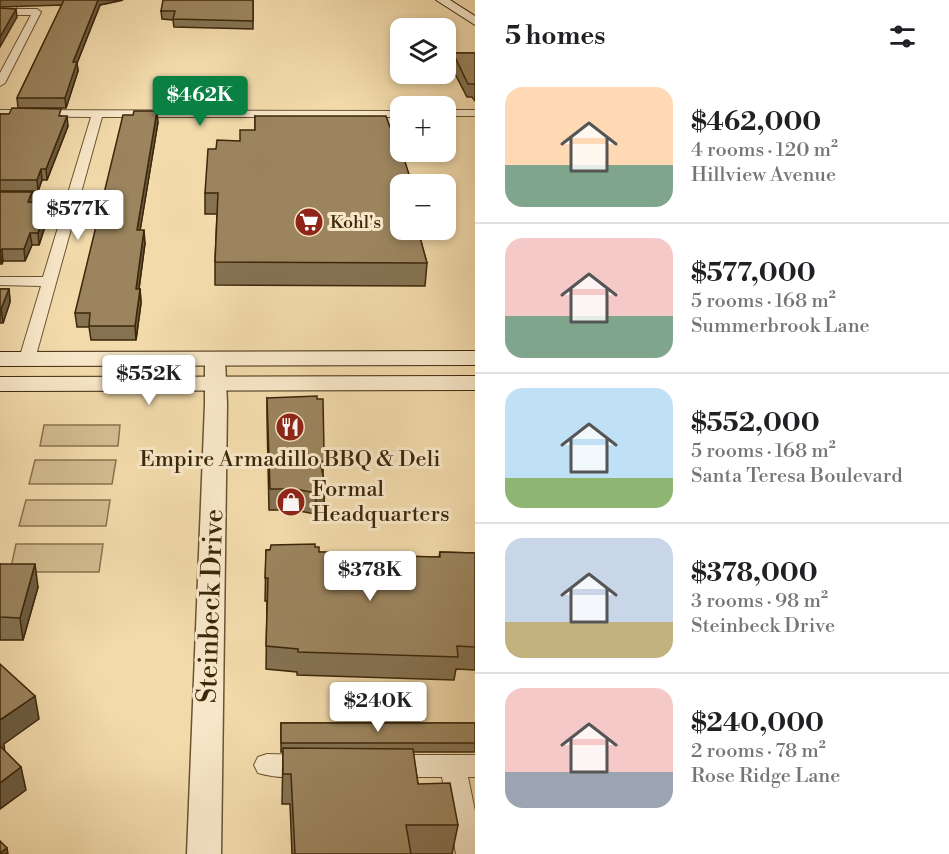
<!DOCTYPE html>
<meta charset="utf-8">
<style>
:root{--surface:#fff;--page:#f6f6f6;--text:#202124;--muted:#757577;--line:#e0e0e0;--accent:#0b8043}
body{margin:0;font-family:"Libre Bodoni",serif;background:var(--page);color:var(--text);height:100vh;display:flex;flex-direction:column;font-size:22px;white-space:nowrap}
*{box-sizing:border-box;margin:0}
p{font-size:20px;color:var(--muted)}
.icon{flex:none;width:33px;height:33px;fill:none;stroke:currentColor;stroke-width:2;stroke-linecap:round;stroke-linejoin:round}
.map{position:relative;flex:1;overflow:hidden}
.sheet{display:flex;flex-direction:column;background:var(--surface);width:474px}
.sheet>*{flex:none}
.fabs{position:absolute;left:390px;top:18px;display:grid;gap:12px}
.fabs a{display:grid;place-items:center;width:66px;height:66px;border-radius:12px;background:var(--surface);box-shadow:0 3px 9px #0003;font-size:30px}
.price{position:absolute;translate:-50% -51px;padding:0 14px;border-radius:6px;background:#fff;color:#222;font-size:20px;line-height:39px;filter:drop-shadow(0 2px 3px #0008)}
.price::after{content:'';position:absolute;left:50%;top:36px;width:18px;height:14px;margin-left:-9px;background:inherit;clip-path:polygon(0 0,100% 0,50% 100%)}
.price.selected{background:var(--accent);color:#fff}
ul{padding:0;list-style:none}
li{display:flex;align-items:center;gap:18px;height:150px;padding:0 30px}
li+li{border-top:2px solid var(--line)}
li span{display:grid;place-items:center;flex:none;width:168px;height:120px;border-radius:18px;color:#555}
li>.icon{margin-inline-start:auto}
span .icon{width:72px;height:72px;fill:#fffc;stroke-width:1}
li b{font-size:26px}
h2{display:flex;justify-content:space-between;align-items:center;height:72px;padding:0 30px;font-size:26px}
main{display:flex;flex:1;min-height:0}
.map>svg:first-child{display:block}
</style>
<main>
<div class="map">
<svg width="475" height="854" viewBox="0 0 475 854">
<rect width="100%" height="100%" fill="#f2daab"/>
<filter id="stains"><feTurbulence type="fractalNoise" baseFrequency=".00333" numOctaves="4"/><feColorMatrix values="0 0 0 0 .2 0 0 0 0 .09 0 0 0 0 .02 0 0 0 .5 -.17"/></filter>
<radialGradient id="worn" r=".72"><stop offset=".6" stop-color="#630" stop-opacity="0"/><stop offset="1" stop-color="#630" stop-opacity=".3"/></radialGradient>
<g fill="#d3bc90" stroke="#88724d" stroke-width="1.5">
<path d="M44,425H120L118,446H40Z"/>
<path d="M35,460H116L112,484H29Z"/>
<path d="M26,500H110L106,526H19Z"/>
<path d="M16,544H103L99,572H10Z"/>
</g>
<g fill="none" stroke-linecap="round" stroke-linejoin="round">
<g stroke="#6a5432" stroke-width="2">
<g id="minor">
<path d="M0,9H37L41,12L5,83L0,86V73L31,15H0Z"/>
<path d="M0,110L400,111V117H102L35,359L27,364L19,359L41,286L0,285V277H43L66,201H0V193H68L91,117L0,116Z"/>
<rect x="446" y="110" width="29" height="6"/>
<path d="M267,754L307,755L316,758L320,766L316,774C299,779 275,778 258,773L254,765L258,757Z"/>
<path d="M392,755H475V777H468L475,811V854H456L442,777H392L383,774L379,766L383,758Z"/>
</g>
</g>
<g stroke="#6a5432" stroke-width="3">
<path id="tertiary" d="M215,353L222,355L225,359L227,404L221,854H187L205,404V359L208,355Z"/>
</g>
<g stroke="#3c270a" stroke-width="2">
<g id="secondary">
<path d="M436,0H450L475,16V25Z"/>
<path d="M475,351V365L0,366V352Z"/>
<path d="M475,376V390L0,391V377Z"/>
</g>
</g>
<use href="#minor" fill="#f7e7c8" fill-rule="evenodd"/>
<use href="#tertiary" fill="#f7e7c8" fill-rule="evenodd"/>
<use href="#secondary" fill="#f7e7c8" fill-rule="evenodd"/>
</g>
<g fill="#857251" stroke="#3c270a" stroke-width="1.5">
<path d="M0,0H123L100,5L77,63L78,71L66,108H18L17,98L62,5L0,7Z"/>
<path d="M253,0V29L174,27L173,20L162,19L161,11Z"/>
<path d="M453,53H475V101L472,97H467L451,66Z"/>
<path d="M0,114L62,116L68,126L47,180H42L38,191H0Z"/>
<path d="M255,116L400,230H420L419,235L427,263L425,286L215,285V262L217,214H205V193L216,149L240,141L255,130Z"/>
<path d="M158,122L140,230L145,243L139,289H140L141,303L136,340H91L89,327H77L75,313Z"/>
<path d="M0,192H32L33,202L48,203L49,214L39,245H32L25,261H3L2,264H0Z"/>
<path d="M0,289H9L10,302L3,323H0Z"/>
<path d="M267,398L324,451L323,474L324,506L315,514L294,510H269L267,419Z"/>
<path d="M315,547L319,552L344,555L439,557L440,552L475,553V670L456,669L454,680L297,675V672L266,669L267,601H265L266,550Z"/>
<path d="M0,564L38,587L23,640H0Z"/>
<path d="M281,723H475V752H413L418,784L458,825L452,854H292L290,804H282L283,752H281Z"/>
</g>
<g fill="#6c5c42" stroke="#3c270a" stroke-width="1.5">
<path d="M98,0H123L100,5L77,63L78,71L66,108L65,98L73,62Z"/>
<path d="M16,9L17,17L0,47V37Z"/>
<path d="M157,111L158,122L138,243L137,230Z"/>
<path d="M67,116L68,126L47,180L46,169Z"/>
<path d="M41,169L42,180L38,191L37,180Z"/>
<path d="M32,192L33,203L28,202Z"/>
<path d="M48,203L49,214L39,245L38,233Z"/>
<path d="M144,230L145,243L137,303L136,289Z"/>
<path d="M30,233L32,245L25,261L24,249Z"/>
<path d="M2,249L3,261L2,264L0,252Z"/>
<path d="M9,289L10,302L3,323L1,309Z"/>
<path d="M140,289L141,303L136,340L135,326Z"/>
<path d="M325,485L324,506L315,514L316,493Z"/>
<path d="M35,564L38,587L23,640L20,618Z"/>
<path d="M35,696L39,719L4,744L5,753L0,762V720Z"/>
<path d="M21,767L26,790L0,809V783Z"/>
<path d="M7,848L8,854H0V853Z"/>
</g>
<g fill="#9b845e" stroke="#3c270a" stroke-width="1.5">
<path d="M64,0H98L73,62H77L65,98H17Z"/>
<path d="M163,0H253V21L173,19L175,11H161Z"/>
<path d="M0,8L16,9L0,37Z"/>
<path d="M453,53H475V86L474,84H468Z"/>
<path d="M12,108L61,109L59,116H67L46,169H41L37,180H0V114H9Z"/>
<path d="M134,111H157L137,230H144L136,289H140L135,326H89L90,313H75L123,115H133Z"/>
<path d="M255,116H386L390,127L394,128L400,146V152H402L412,184H400V230H418L427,263L215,262L218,193H205L208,149H216L217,140L240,141V130H255Z"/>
<path d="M0,192H32L28,202L48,203L38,233H30L24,249H2L0,252Z"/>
<path d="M0,289H9L1,309H0Z"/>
<path d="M317,396V399H323L324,451V461H320L325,485L316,493L295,489H270L267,398Z"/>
<path d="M315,544V547H319V552H343L344,555L440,557V552L475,553V647L457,646L458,657L298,652V649L266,646L268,578H265L266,550H270L271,545Z"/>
<path d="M0,564H35L20,618L0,617Z"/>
<path d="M0,664L35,696L0,720Z"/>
<rect x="281" y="723" width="194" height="20"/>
<path d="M0,746L21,767L0,783Z"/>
<path d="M283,748L413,749L418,784L450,783L458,825H406L411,854H295L291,774H283Z"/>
<path d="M0,841L7,848L0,853Z"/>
</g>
<defs>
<g id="supermarket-disc" transform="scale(1.5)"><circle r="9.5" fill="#8f2418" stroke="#f7e7c8"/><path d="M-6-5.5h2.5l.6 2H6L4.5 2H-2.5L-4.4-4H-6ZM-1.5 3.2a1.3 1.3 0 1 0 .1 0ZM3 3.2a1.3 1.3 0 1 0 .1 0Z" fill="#fff"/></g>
<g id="restaurant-disc" transform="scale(1.5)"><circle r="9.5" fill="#8f2418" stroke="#f7e7c8"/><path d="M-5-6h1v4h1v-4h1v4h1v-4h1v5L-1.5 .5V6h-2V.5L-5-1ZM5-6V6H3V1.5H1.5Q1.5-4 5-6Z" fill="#fff"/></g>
<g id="shop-disc" transform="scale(1.5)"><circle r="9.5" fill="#8f2418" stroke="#f7e7c8"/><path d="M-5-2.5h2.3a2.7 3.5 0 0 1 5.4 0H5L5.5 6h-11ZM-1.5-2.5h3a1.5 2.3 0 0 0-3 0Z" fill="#fff"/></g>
</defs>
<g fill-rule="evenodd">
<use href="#supermarket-disc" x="309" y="222"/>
<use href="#restaurant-disc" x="290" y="427"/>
<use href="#shop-disc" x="291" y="502"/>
</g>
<g text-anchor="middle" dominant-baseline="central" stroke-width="6" stroke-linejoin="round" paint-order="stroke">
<g font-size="18" fill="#3c270a" stroke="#f7e7c8" text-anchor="start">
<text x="330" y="222">Kohl's</text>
</g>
<g font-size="22" fill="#3c270a" stroke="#f7e7c8">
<text x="290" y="459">Empire Armadillo BBQ &amp; Deli</text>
<text x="312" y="489" text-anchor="start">Formal<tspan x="312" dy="25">Headquarters</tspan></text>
</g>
<g font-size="27" fill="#3c270a" stroke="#f7e7c8">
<text transform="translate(211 606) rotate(-88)">Steinbeck Drive</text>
</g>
</g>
<rect width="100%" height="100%" filter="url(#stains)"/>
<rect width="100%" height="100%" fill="url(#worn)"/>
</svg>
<div class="fabs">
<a><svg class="icon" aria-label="layers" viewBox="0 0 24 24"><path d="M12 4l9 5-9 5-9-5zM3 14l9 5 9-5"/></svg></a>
<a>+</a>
<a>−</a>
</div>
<b class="price selected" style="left:200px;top:127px">$462K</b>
<b class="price" style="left:78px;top:241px">$577K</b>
<b class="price" style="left:149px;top:406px">$552K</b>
<b class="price" style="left:370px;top:602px">$378K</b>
<b class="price" style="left:378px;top:733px">$240K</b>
</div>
<section class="sheet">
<h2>5 homes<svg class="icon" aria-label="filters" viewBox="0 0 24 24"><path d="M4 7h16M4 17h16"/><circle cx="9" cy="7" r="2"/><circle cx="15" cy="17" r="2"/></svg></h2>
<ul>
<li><span style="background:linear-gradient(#ffd9b3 65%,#7fa58c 0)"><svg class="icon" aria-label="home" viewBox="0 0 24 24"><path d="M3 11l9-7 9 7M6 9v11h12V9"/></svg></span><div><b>$462,000</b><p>4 rooms · 120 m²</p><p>Hillview Avenue</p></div></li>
<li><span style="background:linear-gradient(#f6c9c9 65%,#7fa58c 0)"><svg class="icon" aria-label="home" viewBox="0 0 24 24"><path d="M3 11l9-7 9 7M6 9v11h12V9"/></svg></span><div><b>$577,000</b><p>5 rooms · 168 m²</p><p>Summerbrook Lane</p></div></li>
<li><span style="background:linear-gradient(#bfe0f5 75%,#8fb573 0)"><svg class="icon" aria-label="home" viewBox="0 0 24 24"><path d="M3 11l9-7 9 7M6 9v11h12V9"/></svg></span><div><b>$552,000</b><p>5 rooms · 168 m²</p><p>Santa Teresa Boulevard</p></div></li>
<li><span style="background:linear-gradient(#c9d6e8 70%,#c2b280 0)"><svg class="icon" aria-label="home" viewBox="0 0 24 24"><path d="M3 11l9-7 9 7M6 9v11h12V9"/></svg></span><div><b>$378,000</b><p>3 rooms · 98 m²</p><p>Steinbeck Drive</p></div></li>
<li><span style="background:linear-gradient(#f6c9c9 70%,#9aa5b1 0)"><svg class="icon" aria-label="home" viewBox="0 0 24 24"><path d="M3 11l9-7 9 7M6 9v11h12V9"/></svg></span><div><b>$240,000</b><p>2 rooms · 78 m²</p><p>Rose Ridge Lane</p></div></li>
</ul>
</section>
</main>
